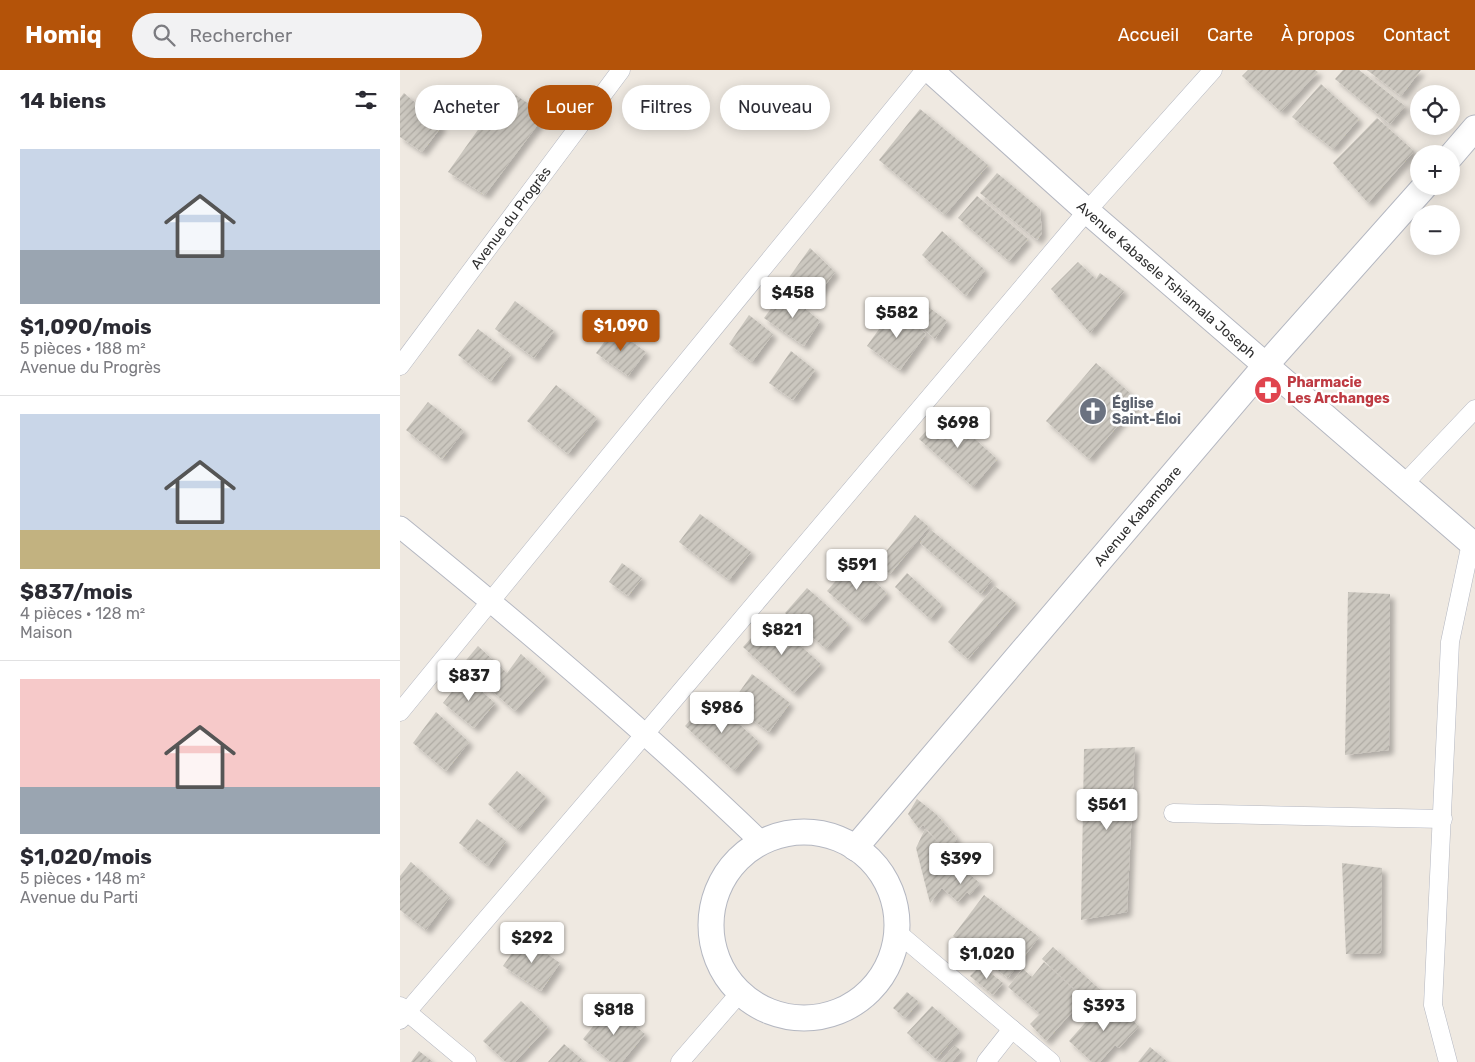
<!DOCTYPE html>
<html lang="fr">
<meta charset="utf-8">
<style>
:root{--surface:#fff;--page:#f2f2f3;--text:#2b2b33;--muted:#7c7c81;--line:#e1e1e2;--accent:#b45309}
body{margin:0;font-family:Rubik,sans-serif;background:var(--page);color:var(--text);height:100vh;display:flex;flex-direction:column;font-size:19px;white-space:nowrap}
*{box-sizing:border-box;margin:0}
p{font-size:16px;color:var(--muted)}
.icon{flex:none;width:28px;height:28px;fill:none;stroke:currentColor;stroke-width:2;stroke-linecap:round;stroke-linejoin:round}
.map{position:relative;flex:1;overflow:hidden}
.panel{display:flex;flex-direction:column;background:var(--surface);width:400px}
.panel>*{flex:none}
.guide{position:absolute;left:15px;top:15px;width:475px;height:45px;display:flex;gap:10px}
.buttons{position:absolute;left:1010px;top:15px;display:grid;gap:10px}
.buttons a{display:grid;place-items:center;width:50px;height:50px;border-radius:50%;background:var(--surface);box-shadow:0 2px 12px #0003;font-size:25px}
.price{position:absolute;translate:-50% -42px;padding:0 11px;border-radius:5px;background:#fff;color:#222;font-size:16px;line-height:32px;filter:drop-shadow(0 1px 2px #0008)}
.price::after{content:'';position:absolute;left:50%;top:30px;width:15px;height:11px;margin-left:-8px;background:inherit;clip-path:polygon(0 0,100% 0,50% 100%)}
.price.on{background:var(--accent);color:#fff}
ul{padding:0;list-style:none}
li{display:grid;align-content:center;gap:10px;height:265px;padding:0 20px}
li+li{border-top:1px solid var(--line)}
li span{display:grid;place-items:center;height:155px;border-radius:0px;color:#555}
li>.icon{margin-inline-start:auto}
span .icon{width:90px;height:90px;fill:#fffc;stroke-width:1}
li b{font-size:21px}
h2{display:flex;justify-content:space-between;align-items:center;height:60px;padding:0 20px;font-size:21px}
.chip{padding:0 18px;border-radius:22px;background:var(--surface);box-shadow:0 2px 12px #0003;font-size:18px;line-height:45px}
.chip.on{background:var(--accent);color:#fff}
header{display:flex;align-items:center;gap:30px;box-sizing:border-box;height:70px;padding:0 25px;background:var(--accent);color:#fff}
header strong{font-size:24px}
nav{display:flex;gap:28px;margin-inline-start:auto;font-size:18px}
.search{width:350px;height:45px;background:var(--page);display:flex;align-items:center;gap:12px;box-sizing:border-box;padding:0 18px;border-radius:28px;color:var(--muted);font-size:19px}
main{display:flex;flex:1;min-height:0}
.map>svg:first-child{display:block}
</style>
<header>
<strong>Homiq</strong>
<div class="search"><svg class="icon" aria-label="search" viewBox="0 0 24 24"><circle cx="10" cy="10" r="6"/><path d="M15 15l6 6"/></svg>Rechercher</div>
<nav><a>Accueil</a><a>Carte</a><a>À propos</a><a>Contact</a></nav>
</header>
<main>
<section class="panel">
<h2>14 biens<svg class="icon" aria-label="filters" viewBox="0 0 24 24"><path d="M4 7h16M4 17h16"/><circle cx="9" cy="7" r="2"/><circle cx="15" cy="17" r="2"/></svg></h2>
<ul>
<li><span style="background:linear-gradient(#c9d6e8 65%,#9aa5b1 0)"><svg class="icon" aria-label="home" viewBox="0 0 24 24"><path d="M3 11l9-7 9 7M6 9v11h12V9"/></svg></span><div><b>$1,090/mois</b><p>5 pièces · 188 m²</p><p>Avenue du Progrès</p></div></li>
<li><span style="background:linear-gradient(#c9d6e8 75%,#c2b280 0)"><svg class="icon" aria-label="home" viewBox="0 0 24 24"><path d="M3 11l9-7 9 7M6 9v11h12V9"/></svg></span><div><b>$837/mois</b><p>4 pièces · 128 m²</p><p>Maison</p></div></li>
<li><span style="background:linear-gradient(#f6c9c9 70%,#9aa5b1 0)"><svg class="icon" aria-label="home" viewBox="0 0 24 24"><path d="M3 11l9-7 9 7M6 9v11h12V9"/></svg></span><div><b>$1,020/mois</b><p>5 pièces · 148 m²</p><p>Avenue du Parti</p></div></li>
</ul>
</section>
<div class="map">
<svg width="1075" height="992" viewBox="0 0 1075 992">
<defs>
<pattern id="building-hatch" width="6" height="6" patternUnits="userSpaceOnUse" patternTransform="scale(1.25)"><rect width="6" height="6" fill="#cbc7bf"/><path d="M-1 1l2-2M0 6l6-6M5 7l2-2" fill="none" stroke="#afaba4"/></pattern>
<filter id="shadow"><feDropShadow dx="4.5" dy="4.5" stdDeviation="2.5" flood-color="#0004"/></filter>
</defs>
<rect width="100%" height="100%" fill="#efe9e1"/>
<g fill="url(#building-hatch)" filter="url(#shadow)">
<path d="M848,0H915L918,2L881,42L842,6Z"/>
<path d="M943,0H959L1005,36L990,54L935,9Z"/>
<path d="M967,0H1021L1001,26Z"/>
<path d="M921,14L959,49L933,79L892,47Z"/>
<path d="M107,19L145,45L85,125L48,102Z"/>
<path d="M4,23L42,56L22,82L0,67V28Z"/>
<path d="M520,39L588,95L545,145L479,90Z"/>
<path d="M977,48L1014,81L968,133L933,93Z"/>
<path d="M597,103L640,139L642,163L637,170L580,123Z"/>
<path d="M577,126L628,169L609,191L558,148Z"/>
<path d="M542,161L585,200L566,226L522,185Z"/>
<path d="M410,178L435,202L414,230L388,209Z"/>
<path d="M678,192L696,209L700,203L724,221L690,263L651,219Z"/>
<path d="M384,221L420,251L404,276L364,248Z"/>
<path d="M518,229L547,251L535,269L506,243Z"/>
<path d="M115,231L154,261L134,288L95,259Z"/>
<path d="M494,238L526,264L500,300L467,276Z"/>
<path d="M349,245L373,264L352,292L329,274Z"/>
<path d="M78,259L111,284L91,311L58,285Z"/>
<path d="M214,259L246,282L228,306L196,283Z"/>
<path d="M391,281L415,300L393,330L369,313Z"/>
<path d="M696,293L739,331L689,389L646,351Z"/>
<path d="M156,315L197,348L168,384L127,351Z"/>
<path d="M28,332L64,361L42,389L6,360Z"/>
<path d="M544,341L597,389L573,417L519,369Z"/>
<path d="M300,444L351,482L329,510L279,472Z"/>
<path d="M515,445L529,457L490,504L477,493Z"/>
<path d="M531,460L592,510L581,524L520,473Z"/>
<path d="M453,491L487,523L462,551L427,521Z"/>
<path d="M222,493L242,508L228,526L209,512Z"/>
<path d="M507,503L542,535L530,549L495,517Z"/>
<path d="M595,516L616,533L568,589L548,572Z"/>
<path d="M407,518L448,554L426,579L385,543Z"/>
<path d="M948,522L990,524L989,680L945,685Z"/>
<path d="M369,548L421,594L394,623L343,577Z"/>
<path d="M78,576L107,603L121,584L146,607L115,641L62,595Z"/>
<path d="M352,604L390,633L369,662L331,634Z"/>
<path d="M64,606L95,633L74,658L43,633Z"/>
<path d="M310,628L359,672L334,701L285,656Z"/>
<path d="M36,642L69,672L46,701L13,673Z"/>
<path d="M735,677L727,842L681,850L684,679Z"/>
<path d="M117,701L146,727L118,760L88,734Z"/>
<path d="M517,729L536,744L557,768L549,783L560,795L530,833L516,778L525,759L543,777L523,755L519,759L508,744Z"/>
<path d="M77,749L106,771L88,796L59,773Z"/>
<path d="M11,792L50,827L26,860L0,840V806Z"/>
<path d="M942,793L982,798L981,883L946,884Z"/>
<path d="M560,797L580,813L570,825L567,822L558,832L542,818Z"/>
<path d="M584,825L639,867L608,908L553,866Z"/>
<path d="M123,867L160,893L141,921L103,896Z"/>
<path d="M653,877L706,925L694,937L642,889Z"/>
<path d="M644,892L684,929L646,971L630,954L640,944L608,917L623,899L632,907Z"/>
<path d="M581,895L603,913L593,925L570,906Z"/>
<path d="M507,922L519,932L505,948L493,938Z"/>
<path d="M707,928L739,956L719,978L715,975L700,992H692L669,971Z"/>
<path d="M121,931L148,957L115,992H106L83,971Z"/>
<path d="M210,935L245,964L222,992H211L183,969Z"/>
<path d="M532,936L560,961L536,989L507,963Z"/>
<path d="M164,974L185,992H148Z"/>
<path d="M555,975L561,981L552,992H540Z"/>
<path d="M750,977L768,992H738Z"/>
<path d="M19,981L33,992H11Z"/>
</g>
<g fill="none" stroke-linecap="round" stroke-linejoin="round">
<g stroke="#b4b7c1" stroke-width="19">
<g id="minor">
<path id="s1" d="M0,296L221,0"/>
<path d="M1003,415L1075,339"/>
<path d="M0,642L525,0"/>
<path d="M773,743L1043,749"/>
<path d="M498,863L651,992"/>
<path d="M0,936L67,992"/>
<path d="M0,950L244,665L687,141L813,0"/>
<path d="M280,992L338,925"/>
<path d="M586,992L612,959"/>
<path d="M1048,992L1033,935L1050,572L1071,473"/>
</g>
</g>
<g stroke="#b4b7c1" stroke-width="23">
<path id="tertiary" d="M0,457C123,557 246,661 360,771"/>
</g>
<g stroke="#b4b7c1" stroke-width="27">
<g id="secondary">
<path id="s2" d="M530,0L687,141L1075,476"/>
<path d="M1051,86L1075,58"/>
<circle cx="404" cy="855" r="93"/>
<path id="s3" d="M455,778L865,296L1025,116"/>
</g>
</g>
<use href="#minor" stroke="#fff" stroke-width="18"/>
<use href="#tertiary" stroke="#fff" stroke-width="21"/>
<use href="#secondary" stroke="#fff" stroke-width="25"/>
</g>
<defs>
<g id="pharmacy-disc" transform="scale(1.4375)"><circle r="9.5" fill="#e0444e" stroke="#fff"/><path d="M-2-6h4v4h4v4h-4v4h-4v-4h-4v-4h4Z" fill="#fff"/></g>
<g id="church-disc" transform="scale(1.4375)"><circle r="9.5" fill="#6b7280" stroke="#fff"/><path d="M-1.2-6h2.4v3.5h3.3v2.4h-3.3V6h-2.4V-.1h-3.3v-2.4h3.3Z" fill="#fff"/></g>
</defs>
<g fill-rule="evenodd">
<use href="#pharmacy-disc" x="868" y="320"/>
<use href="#church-disc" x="693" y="341"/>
</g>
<g text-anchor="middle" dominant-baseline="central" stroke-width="5" stroke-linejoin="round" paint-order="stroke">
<g font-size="14" fill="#2e2e2e" stroke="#fff">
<text stroke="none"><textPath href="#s1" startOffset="185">Avenue du Progrès</textPath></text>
<text stroke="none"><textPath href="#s2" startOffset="316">Avenue Kabasele Tshiamala Joseph</textPath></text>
<text stroke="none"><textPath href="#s3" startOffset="436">Avenue Kabambare</textPath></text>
</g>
<g font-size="14" font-weight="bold" fill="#be3a42" stroke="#fff" text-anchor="start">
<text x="887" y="312">Pharmacie<tspan x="887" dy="16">Les Archanges</tspan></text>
</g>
<g font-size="14" font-weight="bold" fill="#5b616d" stroke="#fff" text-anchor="start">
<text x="712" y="333">Église<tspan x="712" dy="16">Saint-Éloi</tspan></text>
</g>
</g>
</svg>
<div class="buttons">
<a><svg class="icon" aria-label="locate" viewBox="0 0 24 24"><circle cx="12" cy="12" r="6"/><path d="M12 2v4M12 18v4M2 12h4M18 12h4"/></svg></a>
<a>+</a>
<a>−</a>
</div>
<b class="price" style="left:393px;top:249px">$458</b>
<b class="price" style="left:497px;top:269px">$582</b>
<b class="price on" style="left:221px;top:282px">$1,090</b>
<b class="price" style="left:558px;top:379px">$698</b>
<b class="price" style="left:457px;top:521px">$591</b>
<b class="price" style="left:382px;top:586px">$821</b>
<b class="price" style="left:69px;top:632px">$837</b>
<b class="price" style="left:322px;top:664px">$986</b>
<b class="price" style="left:707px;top:761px">$561</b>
<b class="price" style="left:561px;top:815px">$399</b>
<b class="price" style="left:132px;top:894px">$292</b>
<b class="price" style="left:587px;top:910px">$1,020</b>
<b class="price" style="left:704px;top:962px">$393</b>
<b class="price" style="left:214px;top:966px">$818</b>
<div class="guide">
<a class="chip">Acheter</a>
<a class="chip on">Louer</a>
<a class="chip">Filtres</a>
<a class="chip">Nouveau</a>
</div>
</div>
</main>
